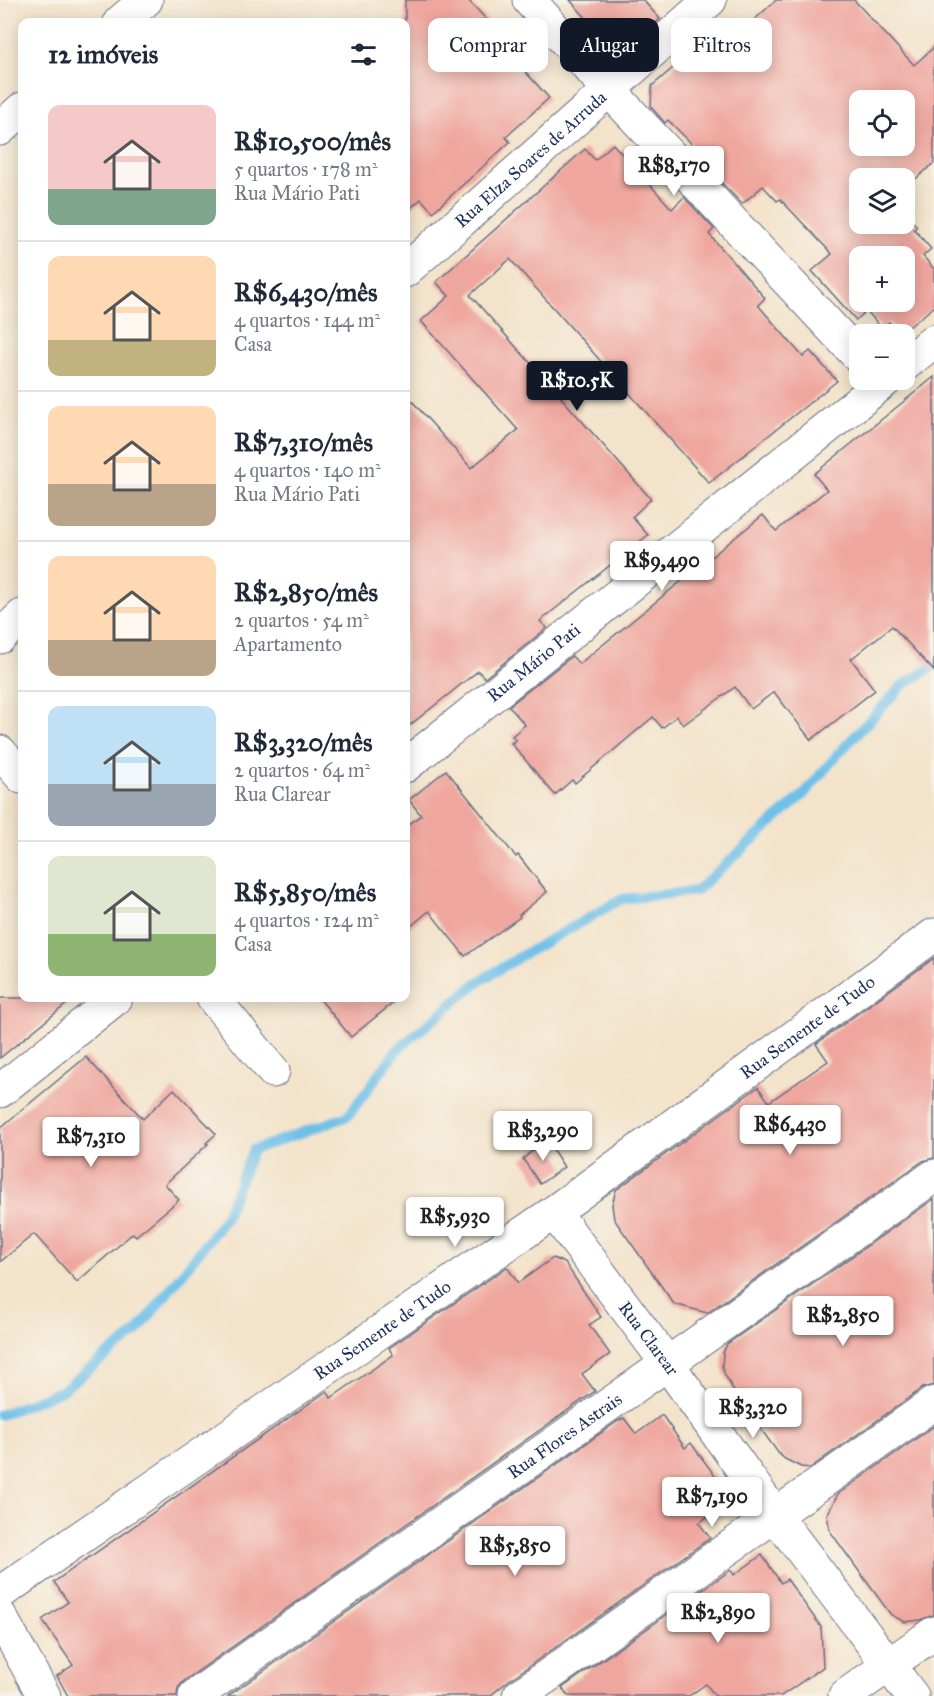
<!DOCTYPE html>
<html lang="pt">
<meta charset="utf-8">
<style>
:root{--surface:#fff;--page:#f6f6f7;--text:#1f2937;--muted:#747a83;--line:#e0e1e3;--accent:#111827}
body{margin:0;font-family:"IM FELL Great Primer",serif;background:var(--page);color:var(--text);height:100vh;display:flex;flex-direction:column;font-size:22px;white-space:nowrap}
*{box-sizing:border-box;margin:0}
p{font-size:20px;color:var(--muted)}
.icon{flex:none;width:33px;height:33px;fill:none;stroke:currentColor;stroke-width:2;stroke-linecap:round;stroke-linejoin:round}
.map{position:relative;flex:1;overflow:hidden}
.side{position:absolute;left:18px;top:18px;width:392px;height:984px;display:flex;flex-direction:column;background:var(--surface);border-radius:12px;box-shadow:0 3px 15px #0003}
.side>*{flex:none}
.top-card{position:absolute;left:428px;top:18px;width:416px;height:54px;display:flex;gap:12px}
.fabs{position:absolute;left:849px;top:90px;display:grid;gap:12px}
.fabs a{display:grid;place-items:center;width:66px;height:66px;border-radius:12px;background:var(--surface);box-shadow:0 3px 15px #0003;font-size:30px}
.price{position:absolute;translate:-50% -51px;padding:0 14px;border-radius:6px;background:#fff;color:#222;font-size:20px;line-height:39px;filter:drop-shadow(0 2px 3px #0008)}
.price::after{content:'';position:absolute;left:50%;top:36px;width:18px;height:14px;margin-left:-9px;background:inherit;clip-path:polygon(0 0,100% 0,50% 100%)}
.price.current{background:var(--accent);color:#fff}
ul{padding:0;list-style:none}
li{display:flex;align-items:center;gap:18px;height:150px;padding:0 30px}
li+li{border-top:2px solid var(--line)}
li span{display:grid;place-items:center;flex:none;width:168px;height:120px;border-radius:12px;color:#555}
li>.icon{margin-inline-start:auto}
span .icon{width:72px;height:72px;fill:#fffc;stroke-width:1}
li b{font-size:26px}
h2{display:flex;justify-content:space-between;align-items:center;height:72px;padding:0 30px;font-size:26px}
.chip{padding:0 21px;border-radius:12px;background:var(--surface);box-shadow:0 3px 15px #0003;font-size:21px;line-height:54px}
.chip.current{background:var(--accent);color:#fff}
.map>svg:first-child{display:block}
</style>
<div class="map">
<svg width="934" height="1696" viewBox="0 0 934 1696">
<rect width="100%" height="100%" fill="#f7f3e8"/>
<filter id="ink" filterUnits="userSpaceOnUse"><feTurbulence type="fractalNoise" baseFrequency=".0167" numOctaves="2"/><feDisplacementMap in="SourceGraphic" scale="12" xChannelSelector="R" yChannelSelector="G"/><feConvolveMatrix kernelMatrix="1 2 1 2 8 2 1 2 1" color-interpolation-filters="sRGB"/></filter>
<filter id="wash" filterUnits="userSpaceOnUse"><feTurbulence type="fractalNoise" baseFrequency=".008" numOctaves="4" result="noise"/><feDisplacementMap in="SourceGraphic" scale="24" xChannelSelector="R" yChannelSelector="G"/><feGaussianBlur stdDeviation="1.35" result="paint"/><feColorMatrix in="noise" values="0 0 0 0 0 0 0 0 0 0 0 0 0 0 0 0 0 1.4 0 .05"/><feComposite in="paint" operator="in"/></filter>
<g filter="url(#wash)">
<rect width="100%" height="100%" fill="#f3e3ca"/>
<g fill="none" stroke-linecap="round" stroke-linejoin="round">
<path stroke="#6ec0e9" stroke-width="10" d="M0,1415L61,1391L137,1332L224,1220L253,1150L348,1116L397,1050L477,983L521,956L622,899L696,891L804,794L837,755L904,684L934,666"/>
</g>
<g id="blocks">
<g fill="#efa69e" fill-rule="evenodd">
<path d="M405,0H468L506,40L504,48L549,98L506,137L510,142L433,212L421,199L405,213Z"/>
<path d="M570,0H643L660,19L630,46L604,38Z"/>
<path d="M776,0H854L914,65L934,47V163L904,189V178H860V224H904V213L917,226L914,229L931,249L923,256L934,269V307L900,334L889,322L882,329L867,311L856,320L812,271L832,254L780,199L777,201L763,186L742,204L711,172L714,169L688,140L668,120L665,123L651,107L652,86L681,61L673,58L685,47L690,52L729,19L741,32ZM860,100H904V146H860ZM860,256H904V302H860Z"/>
<path d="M613,144L672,209L684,197L714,229L709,234L765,298L758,305L803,357L810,351L837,381L709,483L510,259L470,295L651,499L632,517L648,535L540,621L547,628L485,678L478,671L405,729V393L471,468L518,430L421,321L449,296L436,282L585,149L595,160Z"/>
<path d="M934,377V671L892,626L851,659L875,690L811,740L774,692L751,709L735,687L683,725L677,716L662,728L653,717L575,783L572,780L555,795L511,743L516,740L512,736L525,725L509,706L572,656L579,664L763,515L776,531L827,490L814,474Z"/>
<path d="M446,770L516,857L518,855L547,892L519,915L520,917L465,956L429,911L405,931V827L421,815L409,800Z"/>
<path d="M934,958V1158L923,1161L707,1313L674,1304L614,1219L612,1205L616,1190L758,1087L769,1102L828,1061L816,1044Z"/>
<path d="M0,998H74L0,1058Z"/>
<path d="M319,998H399L351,1037Z"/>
<path d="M86,1057L143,1119L174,1089L216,1134L206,1143L208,1144L165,1184L179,1200L136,1236L133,1233L77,1282L34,1234L0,1262V1128Z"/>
<path d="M546,1139L564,1167L540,1184L523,1159Z"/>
<path d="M934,1199V1385L923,1388L810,1468L801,1467L785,1459L779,1454L736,1395L725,1375L722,1367L723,1353L727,1344Z"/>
<path d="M553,1258L565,1263L601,1317L589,1325L610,1354L582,1374L595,1391L184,1681L178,1688L177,1696H68L57,1676L73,1665L42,1620L68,1602L54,1582L327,1391L331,1398L393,1355L389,1348L507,1267L518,1283Z"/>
<path d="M662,1415L685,1448L691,1443L718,1480L711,1484L725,1504L699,1523L710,1538L508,1681L490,1696H228L618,1421L624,1418L636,1434Z"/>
<path d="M934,1426V1615L920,1620L905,1622L891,1615L861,1574L830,1531L827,1515L838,1494Z"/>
<path d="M762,1555L781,1583L787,1579L821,1627L823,1667L781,1696H715L706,1684L689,1696H568L562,1688L731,1570L734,1575Z"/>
</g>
</g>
</g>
<g filter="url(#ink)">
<use href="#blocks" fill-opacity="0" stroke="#676e84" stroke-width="1.5"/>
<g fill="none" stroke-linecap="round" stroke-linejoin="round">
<g stroke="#676e84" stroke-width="35">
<g id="street">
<path d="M529,0L609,90L860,358"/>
<path d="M120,22L146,0"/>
<path d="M0,129L22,109"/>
<path id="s1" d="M405,271L710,0"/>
<path d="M904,365L934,341"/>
<path d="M0,637L22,616"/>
<path d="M0,752L22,777"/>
<path id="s2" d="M405,766L886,380"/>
<path d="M213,998L273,1071"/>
<path d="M0,1091L116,998"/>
<path id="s3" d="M554,1212L667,1363L775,1515L912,1696"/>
<path id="s4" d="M0,1593L554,1212L934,935"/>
<path d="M0,1616L44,1696"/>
<path id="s5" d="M195,1696L934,1176"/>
<path d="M519,1696L934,1403"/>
<path d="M845,1696L934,1633"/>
</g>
</g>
<use href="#street" stroke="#fff" stroke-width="33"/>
</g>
</g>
<g text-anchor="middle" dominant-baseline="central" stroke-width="5" stroke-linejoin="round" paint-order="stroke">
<g font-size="18" fill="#1b2f5e" stroke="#f7f3e8">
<text stroke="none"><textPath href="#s1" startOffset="168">Rua Elza Soares de Arruda</textPath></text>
<text stroke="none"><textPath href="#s2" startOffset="165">Rua Mário Pati</textPath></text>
<text stroke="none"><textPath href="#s4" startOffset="986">Rua Semente de Tudo</textPath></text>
<text stroke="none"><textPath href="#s4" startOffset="464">Rua Semente de Tudo</textPath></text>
<text stroke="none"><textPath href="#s3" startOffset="158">Rua Clarear</textPath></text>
<text stroke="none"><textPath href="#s5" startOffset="452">Rua Flores Astrais</textPath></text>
</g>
</g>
</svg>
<div class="fabs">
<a><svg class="icon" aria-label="locate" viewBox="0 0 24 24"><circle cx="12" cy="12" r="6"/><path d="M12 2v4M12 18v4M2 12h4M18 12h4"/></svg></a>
<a><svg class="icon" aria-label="layers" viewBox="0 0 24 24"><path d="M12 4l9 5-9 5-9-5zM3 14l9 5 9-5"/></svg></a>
<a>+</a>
<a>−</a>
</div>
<b class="price" style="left:674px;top:197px">R$8,170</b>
<b class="price current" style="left:577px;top:412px">R$10.5K</b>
<b class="price" style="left:662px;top:592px">R$9,490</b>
<b class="price" style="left:790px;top:1156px">R$6,430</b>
<b class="price" style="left:543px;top:1162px">R$3,290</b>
<b class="price" style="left:91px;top:1168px">R$7,310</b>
<b class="price" style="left:455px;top:1248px">R$5,930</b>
<b class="price" style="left:843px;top:1347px">R$2,850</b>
<b class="price" style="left:753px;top:1439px">R$3,320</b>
<b class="price" style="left:712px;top:1528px">R$7,190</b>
<b class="price" style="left:515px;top:1577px">R$5,850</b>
<b class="price" style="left:718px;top:1644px">R$2,890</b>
<div class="top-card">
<a class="chip">Comprar</a>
<a class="chip current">Alugar</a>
<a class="chip">Filtros</a>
</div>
<section class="side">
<h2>12 imóveis<svg class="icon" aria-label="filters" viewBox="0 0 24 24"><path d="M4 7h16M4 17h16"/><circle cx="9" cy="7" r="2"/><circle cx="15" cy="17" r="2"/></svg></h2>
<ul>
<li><span style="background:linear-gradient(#f6c9c9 70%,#7fa58c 0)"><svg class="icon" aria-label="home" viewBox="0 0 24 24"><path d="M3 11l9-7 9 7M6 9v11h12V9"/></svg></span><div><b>R$10,500/mês</b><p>5 quartos · 178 m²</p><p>Rua Mário Pati</p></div></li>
<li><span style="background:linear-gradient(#ffd9b3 70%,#c2b280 0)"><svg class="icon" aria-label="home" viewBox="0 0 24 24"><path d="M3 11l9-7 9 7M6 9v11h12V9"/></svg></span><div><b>R$6,430/mês</b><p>4 quartos · 144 m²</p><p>Casa</p></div></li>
<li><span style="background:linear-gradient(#ffd9b3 65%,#b9a48a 0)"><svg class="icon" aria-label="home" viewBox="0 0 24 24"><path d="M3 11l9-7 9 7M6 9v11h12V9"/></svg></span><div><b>R$7,310/mês</b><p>4 quartos · 140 m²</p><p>Rua Mário Pati</p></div></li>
<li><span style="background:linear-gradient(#ffd9b3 70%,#b9a48a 0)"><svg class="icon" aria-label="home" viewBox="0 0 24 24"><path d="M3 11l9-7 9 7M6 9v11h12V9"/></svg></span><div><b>R$2,850/mês</b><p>2 quartos · 54 m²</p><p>Apartamento</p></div></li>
<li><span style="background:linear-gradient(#bfe0f5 65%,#9aa5b1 0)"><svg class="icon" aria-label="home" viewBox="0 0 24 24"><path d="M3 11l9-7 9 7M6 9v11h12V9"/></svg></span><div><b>R$3,320/mês</b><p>2 quartos · 64 m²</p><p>Rua Clarear</p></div></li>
<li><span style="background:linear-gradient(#dfe7d0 65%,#8fb573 0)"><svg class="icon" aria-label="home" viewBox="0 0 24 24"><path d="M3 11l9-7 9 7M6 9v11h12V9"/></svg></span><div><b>R$5,850/mês</b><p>4 quartos · 124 m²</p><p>Casa</p></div></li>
</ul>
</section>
</div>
